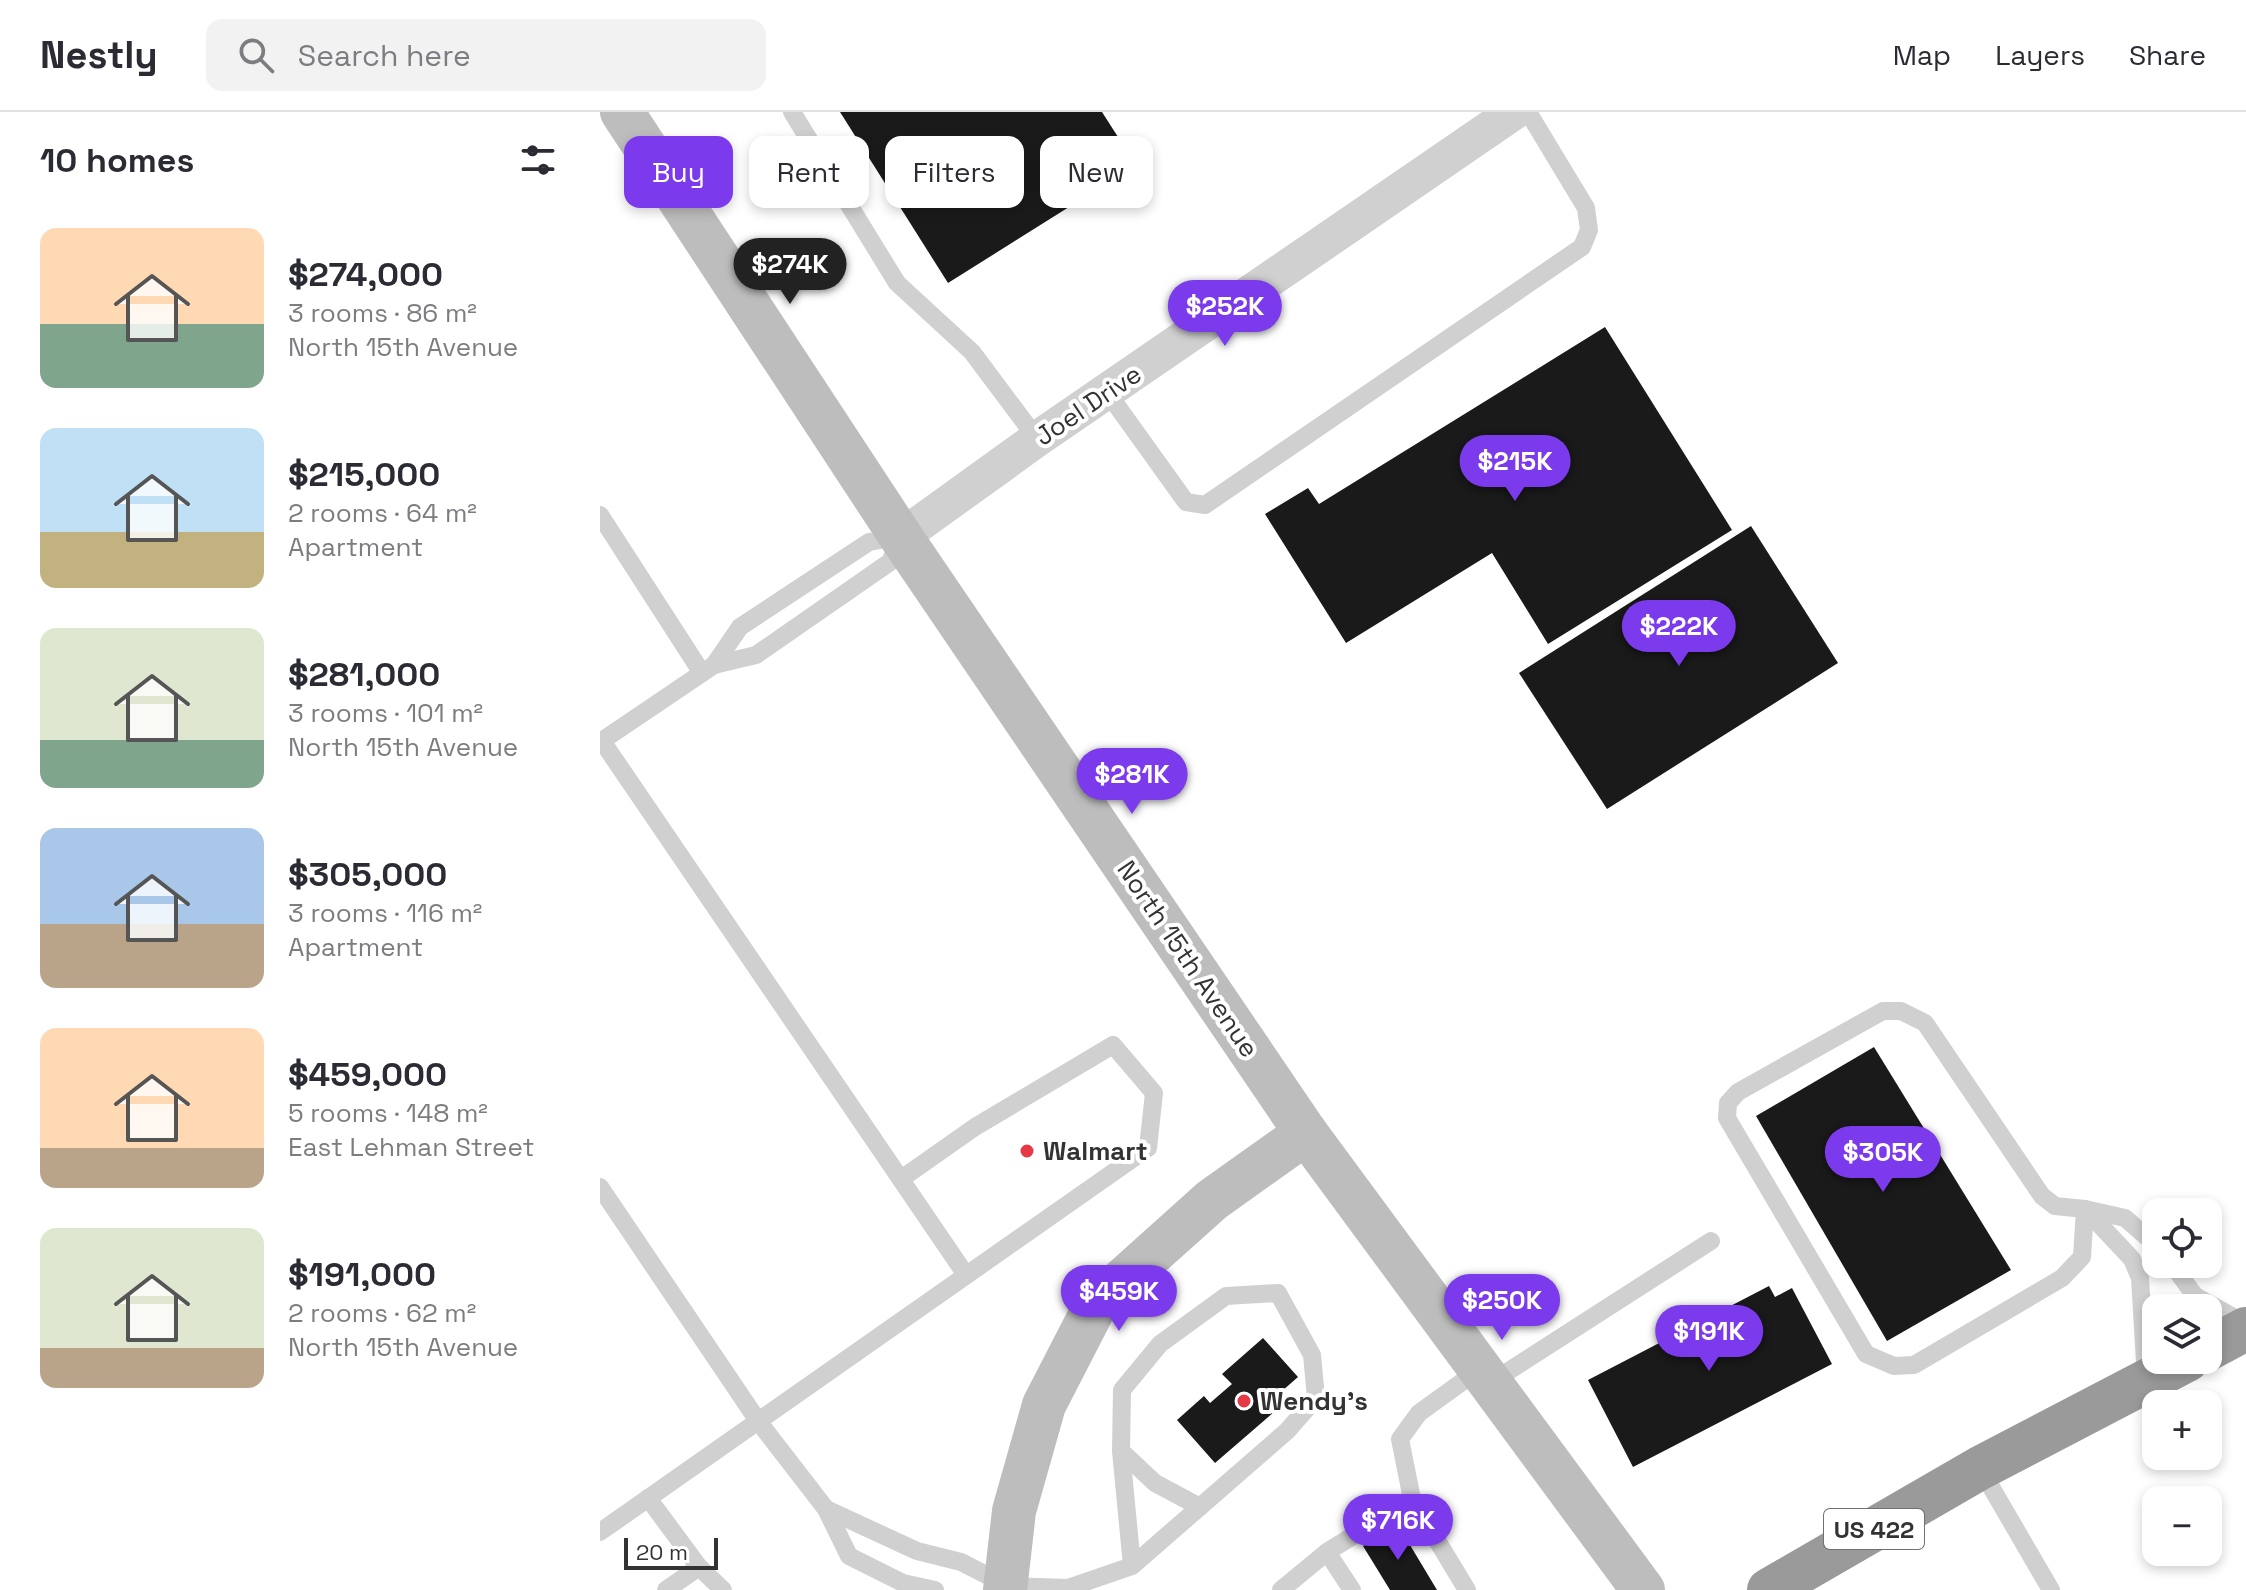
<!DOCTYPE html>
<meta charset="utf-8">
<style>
:root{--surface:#fff;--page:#f2f2f3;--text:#2b2b33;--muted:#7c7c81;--line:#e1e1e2;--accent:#7c3aed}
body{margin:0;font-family:"Space Grotesk",sans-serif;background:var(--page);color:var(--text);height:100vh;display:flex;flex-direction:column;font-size:30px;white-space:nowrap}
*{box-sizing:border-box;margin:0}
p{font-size:26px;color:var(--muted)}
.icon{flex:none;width:44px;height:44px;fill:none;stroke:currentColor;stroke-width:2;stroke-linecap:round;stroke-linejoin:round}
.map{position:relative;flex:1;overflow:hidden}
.side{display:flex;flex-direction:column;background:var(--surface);width:600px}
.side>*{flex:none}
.banner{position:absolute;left:24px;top:24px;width:760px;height:72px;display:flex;gap:16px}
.tools{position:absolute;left:1542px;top:1086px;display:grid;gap:16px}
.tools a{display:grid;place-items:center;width:80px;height:80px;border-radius:16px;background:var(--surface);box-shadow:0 4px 12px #0003;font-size:40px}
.scale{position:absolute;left:24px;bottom:20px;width:94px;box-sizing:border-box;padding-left:8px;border:4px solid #333;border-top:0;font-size:22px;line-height:28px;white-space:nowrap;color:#333;-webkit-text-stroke:6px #fff;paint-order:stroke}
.price{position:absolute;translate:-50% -68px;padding:0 18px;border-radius:28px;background:var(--accent);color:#fff;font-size:26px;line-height:52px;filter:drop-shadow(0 2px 4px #0008)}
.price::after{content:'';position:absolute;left:50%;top:48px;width:24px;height:18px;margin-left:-12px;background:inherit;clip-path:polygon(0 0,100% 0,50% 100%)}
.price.current{background:#222;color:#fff}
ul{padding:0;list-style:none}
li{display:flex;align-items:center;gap:24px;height:200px;padding:0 40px}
li span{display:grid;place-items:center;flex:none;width:224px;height:160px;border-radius:16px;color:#555}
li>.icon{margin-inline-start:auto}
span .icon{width:96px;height:96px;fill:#fffc;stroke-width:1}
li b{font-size:34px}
h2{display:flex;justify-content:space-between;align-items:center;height:96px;padding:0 40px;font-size:34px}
.tag{padding:0 28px;border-radius:16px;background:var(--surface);box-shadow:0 4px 12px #0003;font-size:28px;line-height:72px}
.tag.current{background:var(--accent);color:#fff}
header{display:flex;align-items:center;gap:48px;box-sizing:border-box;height:112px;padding:0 40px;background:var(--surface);border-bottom:2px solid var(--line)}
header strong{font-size:38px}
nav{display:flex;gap:44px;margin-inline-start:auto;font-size:28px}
.search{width:560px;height:72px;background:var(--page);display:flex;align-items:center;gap:20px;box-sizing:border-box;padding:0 28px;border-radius:16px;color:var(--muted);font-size:30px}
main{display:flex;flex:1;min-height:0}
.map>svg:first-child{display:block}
</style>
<header>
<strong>Nestly</strong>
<div class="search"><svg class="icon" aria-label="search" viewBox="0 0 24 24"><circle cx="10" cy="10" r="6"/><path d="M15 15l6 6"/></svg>Search here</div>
<nav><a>Map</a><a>Layers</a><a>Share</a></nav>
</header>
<main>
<section class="side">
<h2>10 homes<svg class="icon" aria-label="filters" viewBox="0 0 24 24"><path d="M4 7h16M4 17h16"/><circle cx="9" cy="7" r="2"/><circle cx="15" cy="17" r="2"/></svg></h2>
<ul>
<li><span style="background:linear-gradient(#ffd9b3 60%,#7fa58c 0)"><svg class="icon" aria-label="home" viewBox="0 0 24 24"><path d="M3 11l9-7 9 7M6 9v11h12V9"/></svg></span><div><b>$274,000</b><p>3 rooms · 86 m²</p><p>North 15th Avenue</p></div></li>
<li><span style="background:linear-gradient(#bfe0f5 65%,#c2b280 0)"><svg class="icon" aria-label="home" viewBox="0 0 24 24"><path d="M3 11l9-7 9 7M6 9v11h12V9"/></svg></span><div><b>$215,000</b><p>2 rooms · 64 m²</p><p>Apartment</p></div></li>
<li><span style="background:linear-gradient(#dfe7d0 70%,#7fa58c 0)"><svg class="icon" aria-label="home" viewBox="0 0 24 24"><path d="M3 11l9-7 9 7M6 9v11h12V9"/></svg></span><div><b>$281,000</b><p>3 rooms · 101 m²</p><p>North 15th Avenue</p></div></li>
<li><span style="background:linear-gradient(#a9c7e8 60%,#b9a48a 0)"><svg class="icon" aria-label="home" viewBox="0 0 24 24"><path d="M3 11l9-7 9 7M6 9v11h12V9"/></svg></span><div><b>$305,000</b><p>3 rooms · 116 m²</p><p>Apartment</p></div></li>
<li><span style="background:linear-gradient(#ffd9b3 75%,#b9a48a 0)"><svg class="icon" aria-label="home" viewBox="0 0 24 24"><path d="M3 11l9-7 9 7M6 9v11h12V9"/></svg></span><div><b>$459,000</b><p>5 rooms · 148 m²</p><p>East Lehman Street</p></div></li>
<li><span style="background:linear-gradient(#dfe7d0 75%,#b9a48a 0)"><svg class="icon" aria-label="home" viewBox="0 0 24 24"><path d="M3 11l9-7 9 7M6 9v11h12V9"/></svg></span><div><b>$191,000</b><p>2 rooms · 62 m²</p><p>North 15th Avenue</p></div></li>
</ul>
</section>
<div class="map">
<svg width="1646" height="1478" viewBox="0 0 1646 1478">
<rect width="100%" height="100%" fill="#fff"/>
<g fill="#1a1a1a">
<path d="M240,0H502L536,53L348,171Z"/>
<path d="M1005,215L1132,418L948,532L892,441L746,531L665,402L708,376L719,392Z"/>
<path d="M1151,414L1238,551L1007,697L919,561Z"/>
<path d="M1274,935L1411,1158L1287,1229L1156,1004Z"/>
<path d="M1169,1174L1175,1185L1192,1176L1232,1252L1033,1355L988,1268Z"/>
<path d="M663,1226L698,1265L674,1286L681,1294L615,1351L577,1308L604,1284L610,1291L632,1272L622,1262Z"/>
<path d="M798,1413L837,1478H790L763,1434Z"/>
</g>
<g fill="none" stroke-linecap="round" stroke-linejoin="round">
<g stroke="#d0d0d0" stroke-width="18">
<path d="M192,0L297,171L372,240L437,327"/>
<path d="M507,280L586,390L605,393L982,135L989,118L986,96L928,0"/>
<path d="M0,403L102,561"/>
<path d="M114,553L156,543L290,450L300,427"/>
<path d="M2,629L366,1163"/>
<path d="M0,630L114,553L140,515L269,430L298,425"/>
<path d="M1283,899H1301L1325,911L1442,1084L1455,1094L1485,1097L1482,1145L1462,1166L1314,1253L1294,1254L1266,1242L1127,1006L1128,991L1138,980Z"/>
<path d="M0,1075L158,1309L226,1397L249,1444L303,1471L335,1478"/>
<path d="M1572,1152L1595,1184L1646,1212"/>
<path d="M1546,1267L1540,1166L1532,1147L1485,1097L1525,1106L1556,1133"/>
<path d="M890,1271L1111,1129"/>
<path d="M521,1339L555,1371L600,1395"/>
<path d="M1380,1356L1451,1478"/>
<path d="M48,1386L99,1455L123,1478"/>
<path d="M812,1387L867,1478"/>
<path d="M226,1397L317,1439L361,1450L406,1473"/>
<path d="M0,1420L548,1036L554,981L513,933L375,1015L301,1067"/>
<path d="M404,1474L468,1476L532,1454L687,1319L716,1286L712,1243L678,1181L626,1184L560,1232L522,1278L521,1339L532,1454"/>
<path d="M66,1478L99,1455"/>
<path d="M681,1478L727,1440"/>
<path d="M752,1478L727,1440L812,1387L800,1327L819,1301L880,1257"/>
</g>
<path stroke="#d0d0d0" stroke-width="36" d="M301,425L437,327L914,0"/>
<g stroke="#bdbdbd" stroke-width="44">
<path d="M22,0L301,425L706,1021L1043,1478"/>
<path d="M405,1478L414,1399L444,1293L496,1192L612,1088L706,1021"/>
</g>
<g stroke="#9a9a9a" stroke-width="44">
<path d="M1608,1237L1646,1217"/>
<path d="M1169,1478L1380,1356L1587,1248"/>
</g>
</g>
<g fill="#e63946" stroke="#fff" stroke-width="3">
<circle cx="427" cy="1039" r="8"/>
<circle cx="644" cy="1289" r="8"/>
</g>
<g text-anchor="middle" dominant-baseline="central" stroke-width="8" stroke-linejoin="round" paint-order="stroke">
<rect fill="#fff" stroke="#707070" stroke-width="2" x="1224" y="1397" width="100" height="40" rx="6"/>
<g font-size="24" font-weight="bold" fill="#333">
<text x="1274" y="1417">US 422</text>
</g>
<g font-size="26" fill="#333" stroke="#fff">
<text transform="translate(488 293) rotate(-34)">Joel Drive</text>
<text transform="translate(588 847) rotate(56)">North 15th Avenue</text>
</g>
<g font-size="26" font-weight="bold" fill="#333" stroke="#fff" text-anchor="start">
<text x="443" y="1039">Walmart</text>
<text x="660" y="1289">Wendy's</text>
</g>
</g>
</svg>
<div class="tools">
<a><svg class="icon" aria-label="locate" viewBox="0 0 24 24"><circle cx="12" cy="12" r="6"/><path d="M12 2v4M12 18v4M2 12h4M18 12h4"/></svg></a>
<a><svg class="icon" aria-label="layers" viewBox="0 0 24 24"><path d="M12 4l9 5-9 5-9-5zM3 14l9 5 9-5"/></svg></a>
<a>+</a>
<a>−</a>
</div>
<div class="scale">20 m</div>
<b class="price current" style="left:190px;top:194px">$274K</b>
<b class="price" style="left:625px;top:236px">$252K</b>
<b class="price" style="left:915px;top:391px">$215K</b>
<b class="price" style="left:1079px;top:556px">$222K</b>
<b class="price" style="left:532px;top:704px">$281K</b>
<b class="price" style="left:1283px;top:1082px">$305K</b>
<b class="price" style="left:519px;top:1221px">$459K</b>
<b class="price" style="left:902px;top:1230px">$250K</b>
<b class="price" style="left:1109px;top:1261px">$191K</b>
<b class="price" style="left:798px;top:1450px">$716K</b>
<div class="banner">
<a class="tag current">Buy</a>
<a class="tag">Rent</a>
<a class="tag">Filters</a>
<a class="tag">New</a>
</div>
</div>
</main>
